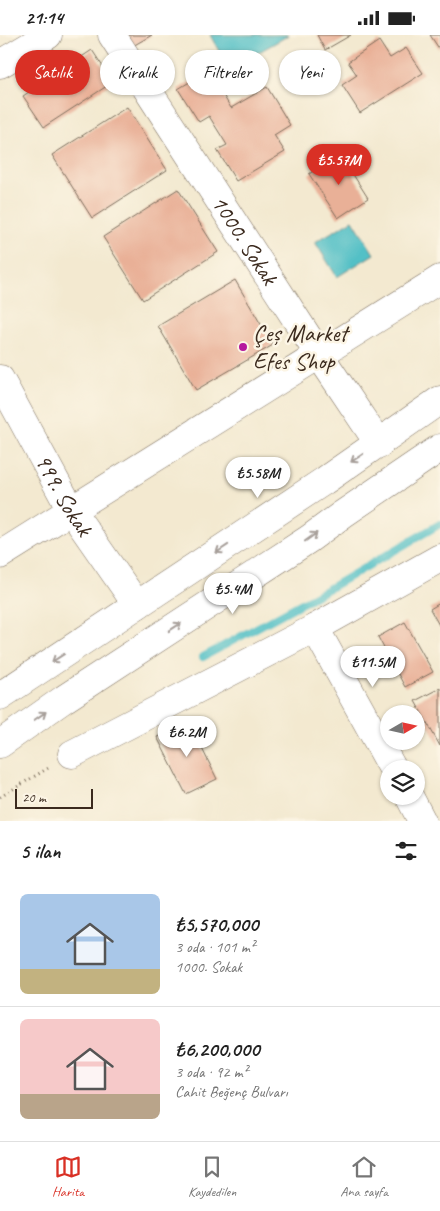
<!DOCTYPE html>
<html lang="tr">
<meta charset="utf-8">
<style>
:root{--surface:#fff;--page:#f6f6f6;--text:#222;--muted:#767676;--line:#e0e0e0;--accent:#d93025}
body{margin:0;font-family:Caveat,sans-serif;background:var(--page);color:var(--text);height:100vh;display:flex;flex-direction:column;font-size:19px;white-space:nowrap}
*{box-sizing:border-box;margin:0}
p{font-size:16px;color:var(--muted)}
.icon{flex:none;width:28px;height:28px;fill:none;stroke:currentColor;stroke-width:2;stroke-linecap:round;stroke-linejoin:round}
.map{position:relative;height:786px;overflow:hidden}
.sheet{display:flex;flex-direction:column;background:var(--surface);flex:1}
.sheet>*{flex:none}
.banner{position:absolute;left:15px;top:15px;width:410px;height:45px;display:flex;gap:10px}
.needle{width:32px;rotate:81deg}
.tools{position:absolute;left:380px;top:670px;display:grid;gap:10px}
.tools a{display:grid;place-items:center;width:45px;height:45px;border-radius:50%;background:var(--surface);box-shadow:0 1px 4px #0004;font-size:25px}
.scale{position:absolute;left:15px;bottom:12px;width:78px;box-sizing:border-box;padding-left:5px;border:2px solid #3b2a1e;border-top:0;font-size:14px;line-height:18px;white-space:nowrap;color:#3b2a1e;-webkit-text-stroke:4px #fcf5e5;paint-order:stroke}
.price{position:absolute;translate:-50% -42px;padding:0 11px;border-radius:18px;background:#fff;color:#222;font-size:16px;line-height:32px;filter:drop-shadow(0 1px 2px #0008)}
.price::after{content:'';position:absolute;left:50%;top:30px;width:15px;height:11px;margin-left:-8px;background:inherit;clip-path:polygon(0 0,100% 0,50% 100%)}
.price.current{background:var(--accent);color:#fff}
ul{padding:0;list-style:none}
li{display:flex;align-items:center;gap:15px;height:125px;padding:0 20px}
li+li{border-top:1px solid var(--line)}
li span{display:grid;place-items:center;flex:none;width:140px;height:100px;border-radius:8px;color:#555}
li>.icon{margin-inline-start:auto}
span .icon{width:60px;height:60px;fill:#fffc;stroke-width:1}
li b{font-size:21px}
h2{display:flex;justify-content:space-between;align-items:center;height:60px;padding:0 20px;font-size:21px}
.tag{padding:0 18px;border-radius:22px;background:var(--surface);box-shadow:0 1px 4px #0004;font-size:18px;line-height:45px}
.tag.current{background:var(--accent);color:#fff}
.status{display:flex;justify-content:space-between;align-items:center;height:35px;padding:0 25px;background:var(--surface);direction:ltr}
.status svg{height:14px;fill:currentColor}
.dock{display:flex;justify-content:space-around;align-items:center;height:70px;border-top:1px solid var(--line);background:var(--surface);font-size:14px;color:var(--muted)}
.dock a{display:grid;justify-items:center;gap:2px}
.dock .current{color:var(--accent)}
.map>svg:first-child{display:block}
</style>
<div class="status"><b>21:14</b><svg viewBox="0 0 49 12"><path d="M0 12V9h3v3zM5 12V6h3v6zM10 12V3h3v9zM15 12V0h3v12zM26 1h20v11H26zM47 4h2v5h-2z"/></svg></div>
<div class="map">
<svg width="440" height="786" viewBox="0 0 440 786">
<rect width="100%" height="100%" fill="#fcf5e5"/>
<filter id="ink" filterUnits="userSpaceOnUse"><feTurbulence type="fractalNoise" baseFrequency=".02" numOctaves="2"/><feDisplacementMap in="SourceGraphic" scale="10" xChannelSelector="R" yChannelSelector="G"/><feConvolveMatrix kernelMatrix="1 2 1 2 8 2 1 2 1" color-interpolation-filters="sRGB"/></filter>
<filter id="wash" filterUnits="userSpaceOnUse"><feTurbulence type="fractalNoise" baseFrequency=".0096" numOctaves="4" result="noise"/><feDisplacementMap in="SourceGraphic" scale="20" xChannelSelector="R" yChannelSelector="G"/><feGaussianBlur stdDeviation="1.12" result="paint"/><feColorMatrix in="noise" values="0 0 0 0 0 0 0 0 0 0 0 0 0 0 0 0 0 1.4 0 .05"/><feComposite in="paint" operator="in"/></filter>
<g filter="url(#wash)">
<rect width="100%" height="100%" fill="#f3e9d0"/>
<g fill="#52c0c6" stroke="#467572">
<path d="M210,0H289L229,34Z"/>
<path d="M353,185L374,219L337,242L315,207Z"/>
</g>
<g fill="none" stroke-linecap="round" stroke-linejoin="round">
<path stroke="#52c0c6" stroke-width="8" d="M203,622L335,550L440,489"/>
</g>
<g id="blocks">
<g fill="#e9b097">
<path d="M124,0H152L131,12Z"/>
<path d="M317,0H351L325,15Z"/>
<path d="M430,0H440V15Z"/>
<path d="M379,6L390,23L406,13L423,38L360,78L342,50L357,40L348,27Z"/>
<path d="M92,15L113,47L44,92L23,61Z"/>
<path d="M208,36L231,73L267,52L290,90L274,100L285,117L236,146L217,115L227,110L209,81L199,87L178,54Z"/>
<path d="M127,72L167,135L92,183L52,120Z"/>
<path d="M340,119L368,163L338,183L309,139Z"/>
<path d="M178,154L218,217L143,265L103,202Z"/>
<path d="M235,245L273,310L196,355L158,291Z"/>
<path d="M440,568V592L430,574Z"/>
<path d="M405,587L433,637L405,652L378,602Z"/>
<path d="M440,653V711L415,666Z"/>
<path d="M189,687L217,744L186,759L157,702Z"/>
</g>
</g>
</g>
<g filter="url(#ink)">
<use href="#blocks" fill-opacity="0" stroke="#7b6d5c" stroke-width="1"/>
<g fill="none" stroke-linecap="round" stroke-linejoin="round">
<g stroke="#7b6d5c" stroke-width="29">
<g id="minor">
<path id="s1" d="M112,0L320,321L379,409"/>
<path d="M0,29L48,0"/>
<path id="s2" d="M0,344L71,475L137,570"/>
<path d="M0,520L440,244"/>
<path d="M315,593L393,734"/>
<path d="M72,719L315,593L440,523"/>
<path d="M409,761L422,786"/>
</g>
</g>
<g stroke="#7b6d5c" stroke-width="29">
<g id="major">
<path d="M0,661L324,446L440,365"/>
<path d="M0,709L64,664L309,504L343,479L440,413"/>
</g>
</g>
<path stroke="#7b6d5c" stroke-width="3" stroke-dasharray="1 4" stroke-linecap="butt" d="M0,762L50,732"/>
<use href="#minor" stroke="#fff" stroke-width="28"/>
<use href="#major" stroke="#fff" stroke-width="28"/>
</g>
<defs><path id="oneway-shaft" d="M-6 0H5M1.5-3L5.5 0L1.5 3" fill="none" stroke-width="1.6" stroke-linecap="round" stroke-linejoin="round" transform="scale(1.25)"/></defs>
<g stroke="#a79f9a">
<use href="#oneway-shaft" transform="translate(357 423) rotate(146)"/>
<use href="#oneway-shaft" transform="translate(311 502) rotate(-36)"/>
<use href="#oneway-shaft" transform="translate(222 514) rotate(146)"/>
<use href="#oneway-shaft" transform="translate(175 592) rotate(-33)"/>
<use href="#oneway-shaft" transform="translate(58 623) rotate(147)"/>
<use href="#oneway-shaft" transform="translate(40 681) rotate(-35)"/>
</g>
</g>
<circle fill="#b5179e" stroke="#fcf5e5" stroke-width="2" cx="243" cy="312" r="5"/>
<g text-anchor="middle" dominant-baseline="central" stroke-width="5" stroke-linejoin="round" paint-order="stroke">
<g font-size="24" fill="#3b2a1e" stroke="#fcf5e5">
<text stroke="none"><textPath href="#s1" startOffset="244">1000. Sokak</textPath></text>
<text stroke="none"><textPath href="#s2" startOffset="132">999. Sokak</textPath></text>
</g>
<g font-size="24" fill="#3b2a1e" stroke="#fcf5e5" text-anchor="start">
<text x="253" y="298">Çeș Market<tspan x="253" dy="28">Efes Shop</tspan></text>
</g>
</g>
</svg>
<div class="tools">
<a><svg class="needle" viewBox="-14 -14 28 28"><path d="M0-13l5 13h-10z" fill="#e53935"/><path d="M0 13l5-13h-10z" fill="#767676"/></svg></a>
<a><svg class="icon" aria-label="layers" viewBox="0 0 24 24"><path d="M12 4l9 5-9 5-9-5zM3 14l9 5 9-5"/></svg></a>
</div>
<div class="scale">20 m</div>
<b class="price current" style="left:339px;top:151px">₺5.57M</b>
<b class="price" style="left:258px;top:464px">₺5.58M</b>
<b class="price" style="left:233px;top:580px">₺5.4M</b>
<b class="price" style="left:373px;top:653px">₺11.5M</b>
<b class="price" style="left:187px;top:723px">₺6.2M</b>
<div class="banner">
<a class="tag current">Satılık</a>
<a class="tag">Kiralık</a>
<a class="tag">Filtreler</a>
<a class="tag">Yeni</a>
</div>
</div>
<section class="sheet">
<h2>5 ilan<svg class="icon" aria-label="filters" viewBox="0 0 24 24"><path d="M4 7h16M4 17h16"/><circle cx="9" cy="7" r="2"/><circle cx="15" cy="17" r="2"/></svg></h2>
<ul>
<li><span style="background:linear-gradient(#a9c7e8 75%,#c2b280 0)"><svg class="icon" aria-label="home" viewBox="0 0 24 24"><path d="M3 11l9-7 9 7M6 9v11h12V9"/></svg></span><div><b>₺5,570,000</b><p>3 oda · 101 m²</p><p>1000. Sokak</p></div></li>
<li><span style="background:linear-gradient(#f6c9c9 75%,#b9a48a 0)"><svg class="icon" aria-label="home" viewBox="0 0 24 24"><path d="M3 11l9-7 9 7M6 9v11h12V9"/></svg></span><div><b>₺6,200,000</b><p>3 oda · 92 m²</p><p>Cahit Beğenç Bulvarı</p></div></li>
</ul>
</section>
<nav class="dock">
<a class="current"><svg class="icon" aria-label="map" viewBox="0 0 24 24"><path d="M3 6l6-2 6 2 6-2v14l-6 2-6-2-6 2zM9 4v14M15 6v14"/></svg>Harita</a>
<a><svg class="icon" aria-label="saved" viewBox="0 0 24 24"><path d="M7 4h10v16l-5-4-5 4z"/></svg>Kaydedilen</a>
<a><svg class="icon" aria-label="home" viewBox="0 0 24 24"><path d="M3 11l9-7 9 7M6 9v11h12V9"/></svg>Ana sayfa</a>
</nav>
